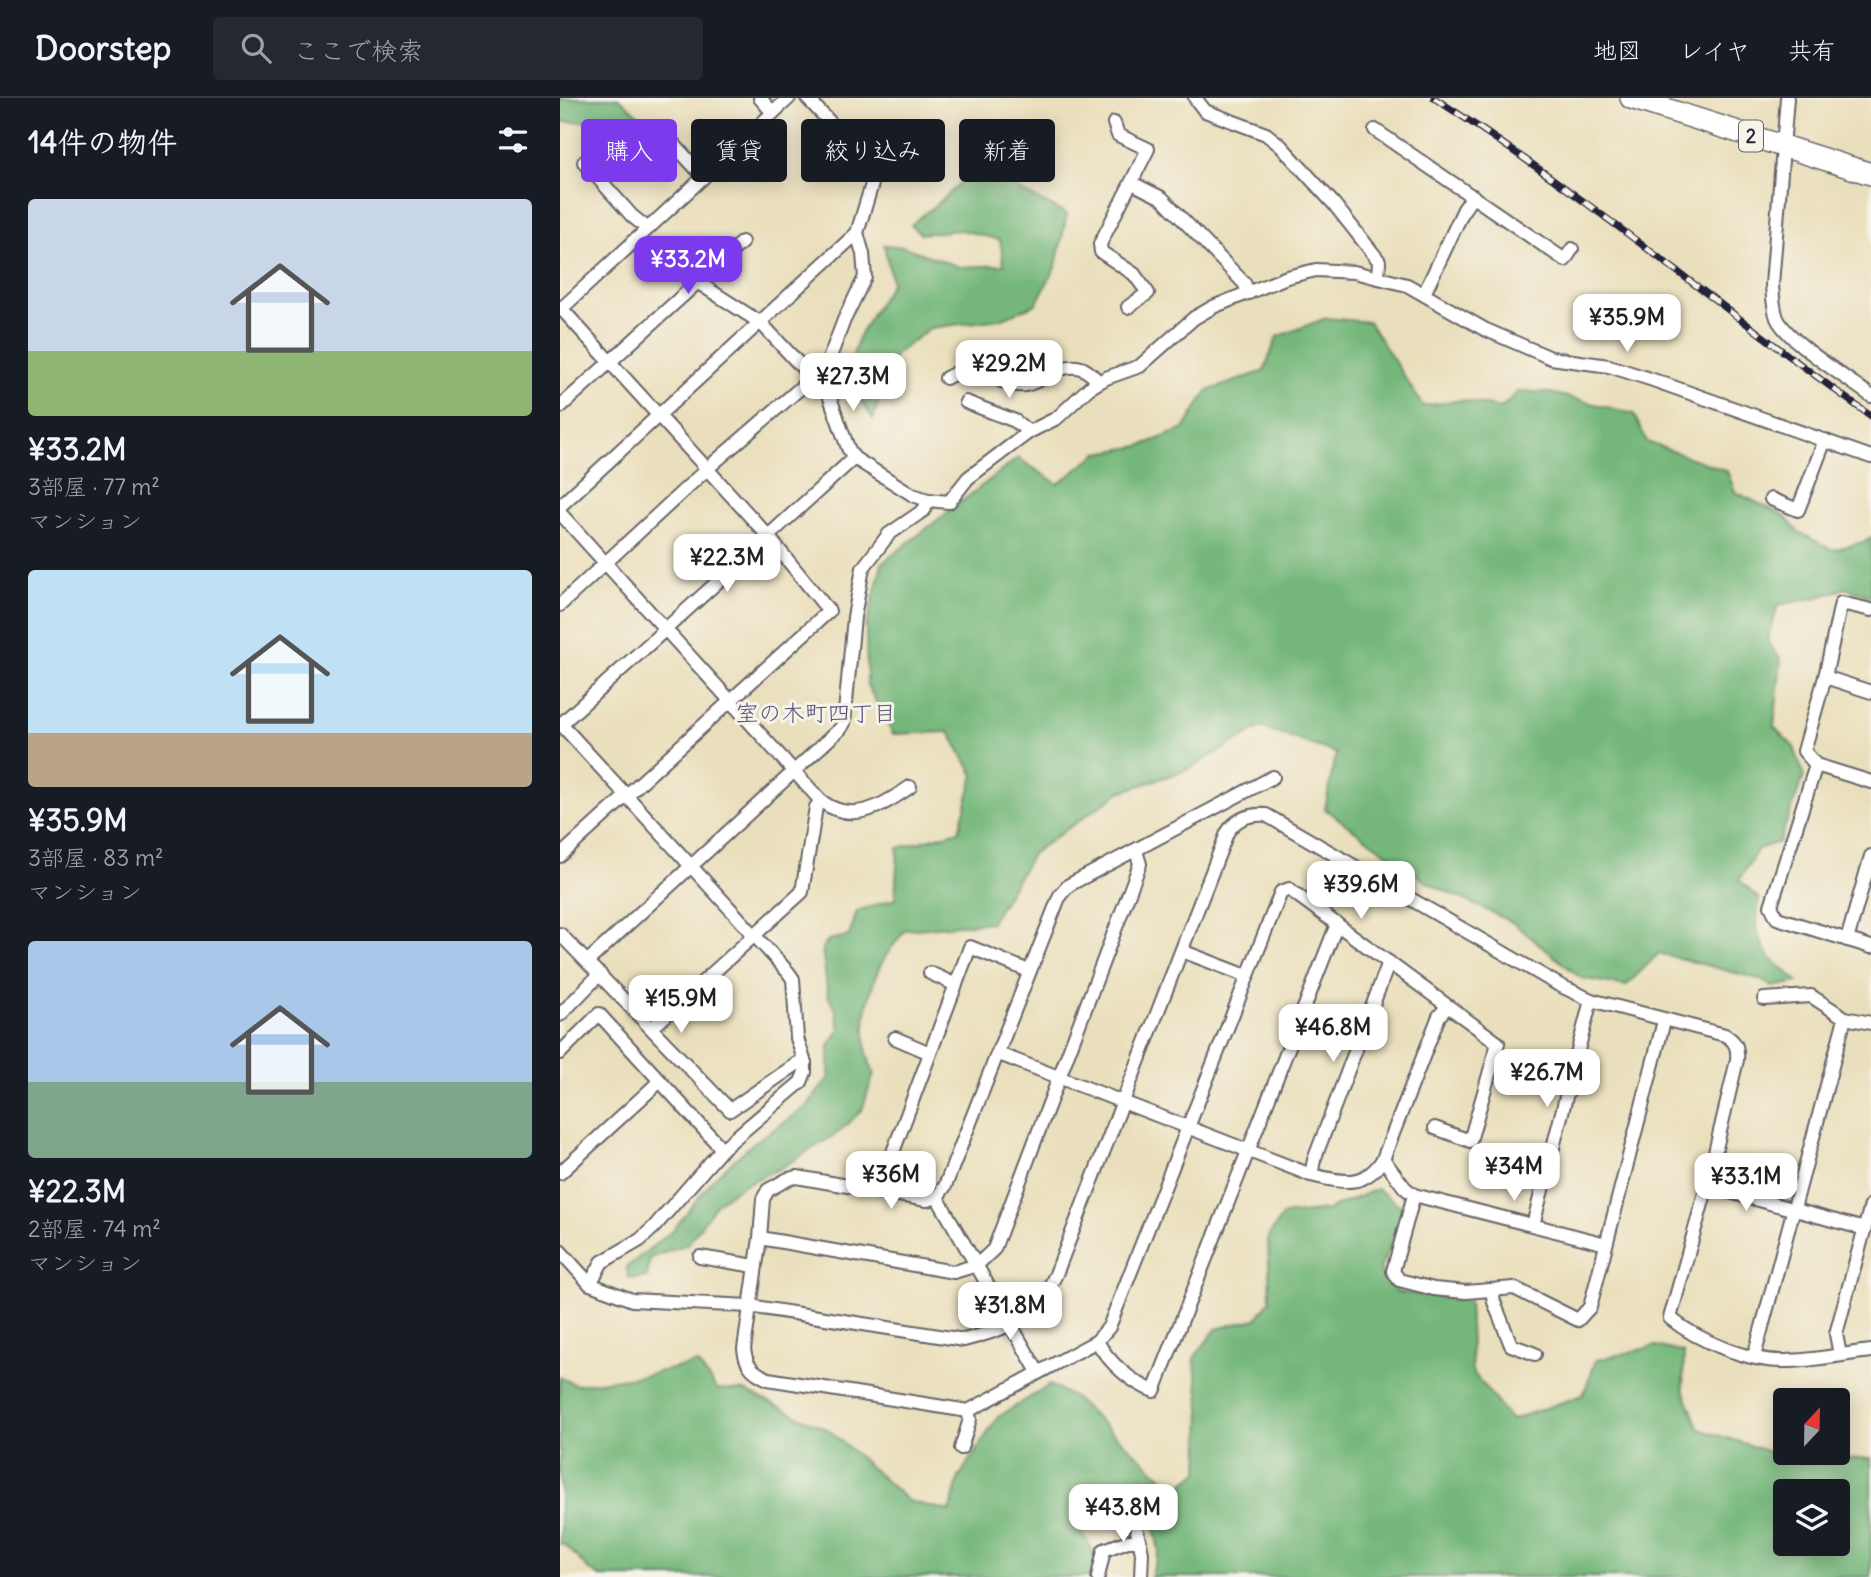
<!DOCTYPE html>
<html lang="ja">
<meta charset="utf-8">
<style>
:root{--surface:#171b24;--page:#242831;--text:#f1f3f6;--muted:#9ea1a6;--line:#363941;--accent:#7c3aed}
body{margin:0;font-family:Delius,"Klee One",sans-serif;background:var(--page);color:var(--text);height:100vh;display:flex;flex-direction:column;font-size:26px;white-space:nowrap}
*{box-sizing:border-box;margin:0}
p{font-size:23px;color:var(--muted)}
.icon{flex:none;width:38px;height:38px;fill:none;stroke:currentColor;stroke-width:2;stroke-linecap:round;stroke-linejoin:round}
.map{position:relative;flex:1;overflow:hidden}
.panel{display:flex;flex-direction:column;background:var(--surface);width:560px}
.panel>*{flex:none}
.top-card{position:absolute;left:21px;top:21px;width:665px;height:63px;display:flex;gap:14px}
.needle{width:46px;rotate:22deg}
.fabs{position:absolute;left:1213px;top:1290px;display:grid;gap:14px}
.fabs a{display:grid;place-items:center;width:77px;height:77px;border-radius:7px;background:var(--surface);box-shadow:0 4px 18px #0003;font-size:35px}
.price{position:absolute;translate:-50% -60px;padding:0 16px;border-radius:14px;background:#fff;color:#222;font-size:23px;line-height:46px;filter:drop-shadow(0 2px 4px #0008)}
.price::after{content:'';position:absolute;left:50%;top:42px;width:21px;height:16px;margin-left:-10px;background:inherit;clip-path:polygon(0 0,100% 0,50% 100%)}
.price.on{background:var(--accent);color:#fff}
ul{padding:0;list-style:none}
li{display:grid;align-content:center;gap:14px;height:371px;padding:0 28px}
li span{display:grid;place-items:center;height:217px;border-radius:7px;color:#555}
li>.icon{margin-inline-start:auto}
span .icon{width:126px;height:126px;fill:#fffc;stroke-width:1}
li b{font-size:30px}
h2{display:flex;justify-content:space-between;align-items:center;height:84px;padding:0 28px;font-size:30px}
.pill{padding:0 24px;border-radius:7px;background:var(--surface);box-shadow:0 4px 18px #0003;font-size:24px;line-height:63px}
.pill.on{background:var(--accent);color:#fff}
header{display:flex;align-items:center;gap:42px;box-sizing:border-box;height:98px;padding:0 35px;background:var(--surface);border-bottom:2px solid var(--line)}
header strong{font-size:33px}
nav{display:flex;gap:38px;margin-inline-start:auto;font-size:24px}
.search{width:490px;height:63px;background:var(--page);display:flex;align-items:center;gap:18px;box-sizing:border-box;padding:0 24px;border-radius:7px;color:var(--muted);font-size:26px}
main{display:flex;flex:1;min-height:0}
.map>svg:first-child{display:block}
</style>
<header>
<strong>Doorstep</strong>
<div class="search"><svg class="icon" aria-label="search" viewBox="0 0 24 24"><circle cx="10" cy="10" r="6"/><path d="M15 15l6 6"/></svg>ここで検索</div>
<nav><a>地図</a><a>レイヤ</a><a>共有</a></nav>
</header>
<main>
<section class="panel">
<h2>14件の物件<svg class="icon" aria-label="filters" viewBox="0 0 24 24"><path d="M4 7h16M4 17h16"/><circle cx="9" cy="7" r="2"/><circle cx="15" cy="17" r="2"/></svg></h2>
<ul>
<li><span style="background:linear-gradient(#c9d6e8 70%,#8fb573 0)"><svg class="icon" aria-label="home" viewBox="0 0 24 24"><path d="M3 11l9-7 9 7M6 9v11h12V9"/></svg></span><div><b>¥33.2M</b><p>3部屋 · 77 m²</p><p>マンション</p></div></li>
<li><span style="background:linear-gradient(#bfe0f5 75%,#b9a48a 0)"><svg class="icon" aria-label="home" viewBox="0 0 24 24"><path d="M3 11l9-7 9 7M6 9v11h12V9"/></svg></span><div><b>¥35.9M</b><p>3部屋 · 83 m²</p><p>マンション</p></div></li>
<li><span style="background:linear-gradient(#a9c7e8 65%,#7fa58c 0)"><svg class="icon" aria-label="home" viewBox="0 0 24 24"><path d="M3 11l9-7 9 7M6 9v11h12V9"/></svg></span><div><b>¥22.3M</b><p>2部屋 · 74 m²</p><p>マンション</p></div></li>
</ul>
</section>
<div class="map">
<svg width="1311" height="1479" viewBox="0 0 1311 1479">
<rect width="100%" height="100%" fill="#f7f3e8"/>
<filter id="ink" filterUnits="userSpaceOnUse"><feTurbulence type="fractalNoise" baseFrequency=".0143" numOctaves="2"/><feDisplacementMap in="SourceGraphic" scale="14" xChannelSelector="R" yChannelSelector="G"/><feConvolveMatrix kernelMatrix="1 2 1 2 8 2 1 2 1" color-interpolation-filters="sRGB"/></filter>
<filter id="wash" filterUnits="userSpaceOnUse"><feTurbulence type="fractalNoise" baseFrequency=".00686" numOctaves="4" result="noise"/><feDisplacementMap in="SourceGraphic" scale="28" xChannelSelector="R" yChannelSelector="G"/><feGaussianBlur stdDeviation="1.57" result="paint"/><feColorMatrix in="noise" values="0 0 0 0 0 0 0 0 0 0 0 0 0 0 0 0 0 1.4 0 .05"/><feComposite in="paint" operator="in"/></filter>
<g filter="url(#wash)">
<rect width="100%" height="100%" fill="#eadfbc"/>
<g fill="#74b77a" stroke="#4b6c5a" stroke-width="2" fill-rule="evenodd">
<path d="M0,0H59L95,32L41,24H0Z"/>
<path d="M419,45L448,46L457,91L507,116L496,168L476,206L441,221L370,230L335,257L313,321L286,281L299,238L332,184L324,147L344,149L400,169L444,167L440,142L401,132L361,136L351,127C382,100 409,88 419,45Z"/>
<path d="M766,220L809,224L863,308L902,302L941,310L959,293L991,295L1074,316L1087,344L1167,373L1175,394L1225,418L1237,433L1272,452L1307,443L1311,439V499L1286,490L1258,499L1218,507L1207,543L1221,562L1214,629L1234,649L1244,678L1219,744L1198,751L1179,782L1199,801L1196,833L1208,858L1238,884L1213,889L1199,881L1099,855L1066,888L1021,880L952,824L868,785L765,711L776,655L701,629L629,671L560,694L473,755L431,824L345,832C337,843 326,855 320,868C305,901 298,943 314,975L302,1012L279,1034L221,1070L181,1088L157,1105L128,1146L90,1160L87,1179L68,1181L67,1169L113,1132L154,1080L192,1046L246,1009L269,979V947L280,931L275,910L268,898L262,850L269,842L289,838L297,813L335,801L338,750L399,733L414,677L389,634L333,636L307,587L306,529L322,465L458,360L498,386L538,355L580,348L624,331L647,293L704,273L717,239Z"/>
<path d="M817,1091L845,1111L820,1171L837,1194L909,1203L912,1273L951,1322L1023,1297L1036,1262L1096,1248L1124,1255L1123,1291L1139,1331L1235,1362L1311,1360V1479H591L599,1453L590,1409L545,1392L520,1430L536,1458L530,1479H40L28,1471L4,1446H0V1277L1,1280L16,1287L81,1278L137,1265L157,1291L185,1293L269,1332L348,1403L390,1413L399,1379L438,1319L490,1287L512,1298L615,1391L639,1374L641,1311L634,1260L656,1231L696,1221L710,1202L708,1139L723,1117L767,1112ZM1225,1393H1278V1446H1225Z"/>
</g>
</g>
<g filter="url(#ink)">
<g fill="none" stroke-linecap="round" stroke-linejoin="round">
<g stroke="#686468" stroke-width="16">
<g id="minor">
<path d="M200,0L213,15"/>
<path d="M635,0L645,13L706,36L721,48L774,106L819,163L818,180"/>
<path d="M1227,0L1212,187C1213,199 1213,209 1217,220C1227,243 1289,281 1311,298"/>
<path d="M554,25L558,37L588,51L540,146L541,154L574,176L588,195L568,209"/>
<path d="M815,32L1005,162L1012,151"/>
<path d="M109,41L143,78"/>
<path d="M24,64L72,118L87,130"/>
<path d="M572,85L602,100L684,185L689,195"/>
<path d="M297,135L303,156L305,179L284,222L265,272L264,283L288,350L294,360L353,397L368,402L389,404L408,380L469,334L497,320L529,290L546,280L580,268L634,220L653,209L727,179L756,172L794,174L847,187L924,231L991,260L1049,268L1093,282L1311,359"/>
<path d="M73,143L201,225L252,280L257,281"/>
<path d="M864,196L904,111L913,98"/>
<path d="M0,209L208,438L269,513L0,758"/>
<path d="M0,212L229,0"/>
<path d="M386,280C392,277 400,272 407,272C427,271 444,290 465,287C483,284 497,266 517,269C526,270 533,278 539,284"/>
<path d="M406,304L455,323L469,334"/>
<path d="M0,309L182,144"/>
<path d="M1211,401L1238,412L1265,342"/>
<path d="M0,408L297,135L316,73L247,0"/>
<path d="M0,415L261,703C293,727 322,708 350,689"/>
<path d="M0,507L148,370L252,280"/>
<path d="M1311,512L1281,505L1265,579L1244,653L1256,667L1311,684"/>
<path d="M1265,579L1311,594"/>
<path d="M0,625L228,874L233,881L237,940L245,965V974L241,984L162,1051L94,1129L80,1142L42,1164L30,1186"/>
<path d="M0,627L294,360"/>
<path d="M1256,667L1211,808L1217,820L1311,849"/>
<path d="M713,679L509,787L500,797L385,1088L377,1099L367,1102L237,1079L228,1081L208,1092L203,1101L200,1140L184,1251C186,1268 193,1274 208,1281L408,1313L537,1243L549,1229L721,794L729,791L938,945L910,1043L875,1030"/>
<path d="M0,836L170,1012L238,965H245"/>
<path d="M1287,842L1311,758"/>
<path d="M622,853L687,878"/>
<path d="M28,863L281,630L284,625L294,519L303,470L329,436L364,412L368,402"/>
<path d="M370,875L396,887"/>
<path d="M1204,901L1251,898L1285,920L1311,925"/>
<path d="M0,917L40,876"/>
<path d="M92,930L242,794L256,709L261,703"/>
<path d="M335,940L370,955"/>
<path d="M0,955L39,916L162,1051"/>
<path d="M439,956L751,1077C782,1084 804,1091 823,1061L879,918L887,909"/>
<path d="M823,1061L845,1090L854,1097L1046,1146"/>
<path d="M0,1075L100,983"/>
<path d="M751,1077L754,1062L829,864"/>
<path d="M1147,1088L1305,1131"/>
<path d="M318,1094L410,849L469,873"/>
<path d="M854,1097L833,1173L839,1182L874,1191L906,1194L954,1190L1018,1222L1030,1209L1104,923"/>
<path d="M377,1099L478,1274"/>
<path d="M973,1127L1031,902"/>
<path d="M200,1140L394,1174L417,1167L434,1151L580,766L576,753"/>
<path d="M0,1153L30,1186L72,1202L189,1208L404,1242C431,1235 466,1225 483,1201C488,1193 492,1184 496,1176L667,735C676,720 689,716 706,717L999,887L1031,902L1165,937C1176,944 1178,949 1177,962L1147,1088L1110,1220C1138,1243 1189,1264 1225,1263C1253,1263 1283,1256 1311,1253"/>
<path d="M140,1159L195,1168"/>
<path d="M932,1192L934,1204L951,1247L975,1256"/>
<path d="M537,1243C548,1264 572,1285 594,1293L777,826"/>
<path d="M1280,1257L1276,1236L1311,1107"/>
<path d="M1194,1259L1285,920"/>
<path d="M401,1350L410,1321L408,1313"/>
<path d="M572,1411L582,1455L581,1479"/>
<path d="M538,1479L544,1452L568,1443H580"/>
</g>
</g>
<g stroke="#686468" stroke-width="24">
<path id="trunk" d="M1071,0L1311,76"/>
</g>
<use href="#minor" stroke="#fff" stroke-width="12"/>
<use href="#trunk" stroke="#fff" stroke-width="21"/>
<g stroke="#22223b" stroke-width="7">
<path id="rail" d="M874,0C1026,97 1164,213 1311,318"/>
</g>
<use href="#rail" stroke="#f7f3e8" stroke-width="4.5" stroke-dasharray="13" stroke-linecap="butt"/>
</g>
</g>
<g text-anchor="middle" dominant-baseline="central" stroke-width="6" stroke-linejoin="round" paint-order="stroke">
<rect fill="#f7f3e8" stroke="#62616f" stroke-width="2" x="1179" y="22.5" width="24" height="31" rx="5"/>
<g font-size="19" font-weight="bold" fill="#22223b">
<text x="1191" y="38">2</text>
</g>
<g font-size="23" fill="#59557b" stroke="#f7f3e8">
<text x="256" y="614">室の木町四丁目</text>
</g>
</g>
</svg>
<div class="fabs">
<a><svg class="needle" viewBox="-14 -14 28 28"><path d="M0-13l5 13h-10z" fill="#e53935"/><path d="M0 13l5-13h-10z" fill="#9ea1a6"/></svg></a>
<a><svg class="icon" aria-label="layers" viewBox="0 0 24 24"><path d="M12 4l9 5-9 5-9-5zM3 14l9 5 9-5"/></svg></a>
</div>
<b class="price on" style="left:128px;top:198px">¥33.2M</b>
<b class="price" style="left:1067px;top:256px">¥35.9M</b>
<b class="price" style="left:449px;top:302px">¥29.2M</b>
<b class="price" style="left:293px;top:315px">¥27.3M</b>
<b class="price" style="left:167px;top:496px">¥22.3M</b>
<b class="price" style="left:801px;top:823px">¥39.6M</b>
<b class="price" style="left:121px;top:937px">¥15.9M</b>
<b class="price" style="left:773px;top:966px">¥46.8M</b>
<b class="price" style="left:987px;top:1011px">¥26.7M</b>
<b class="price" style="left:954px;top:1105px">¥34M</b>
<b class="price" style="left:331px;top:1113px">¥36M</b>
<b class="price" style="left:1186px;top:1115px">¥33.1M</b>
<b class="price" style="left:450px;top:1244px">¥31.8M</b>
<b class="price" style="left:563px;top:1446px">¥43.8M</b>
<div class="top-card">
<a class="pill on">購入</a>
<a class="pill">賃貸</a>
<a class="pill">絞り込み</a>
<a class="pill">新着</a>
</div>
</div>
</main>
